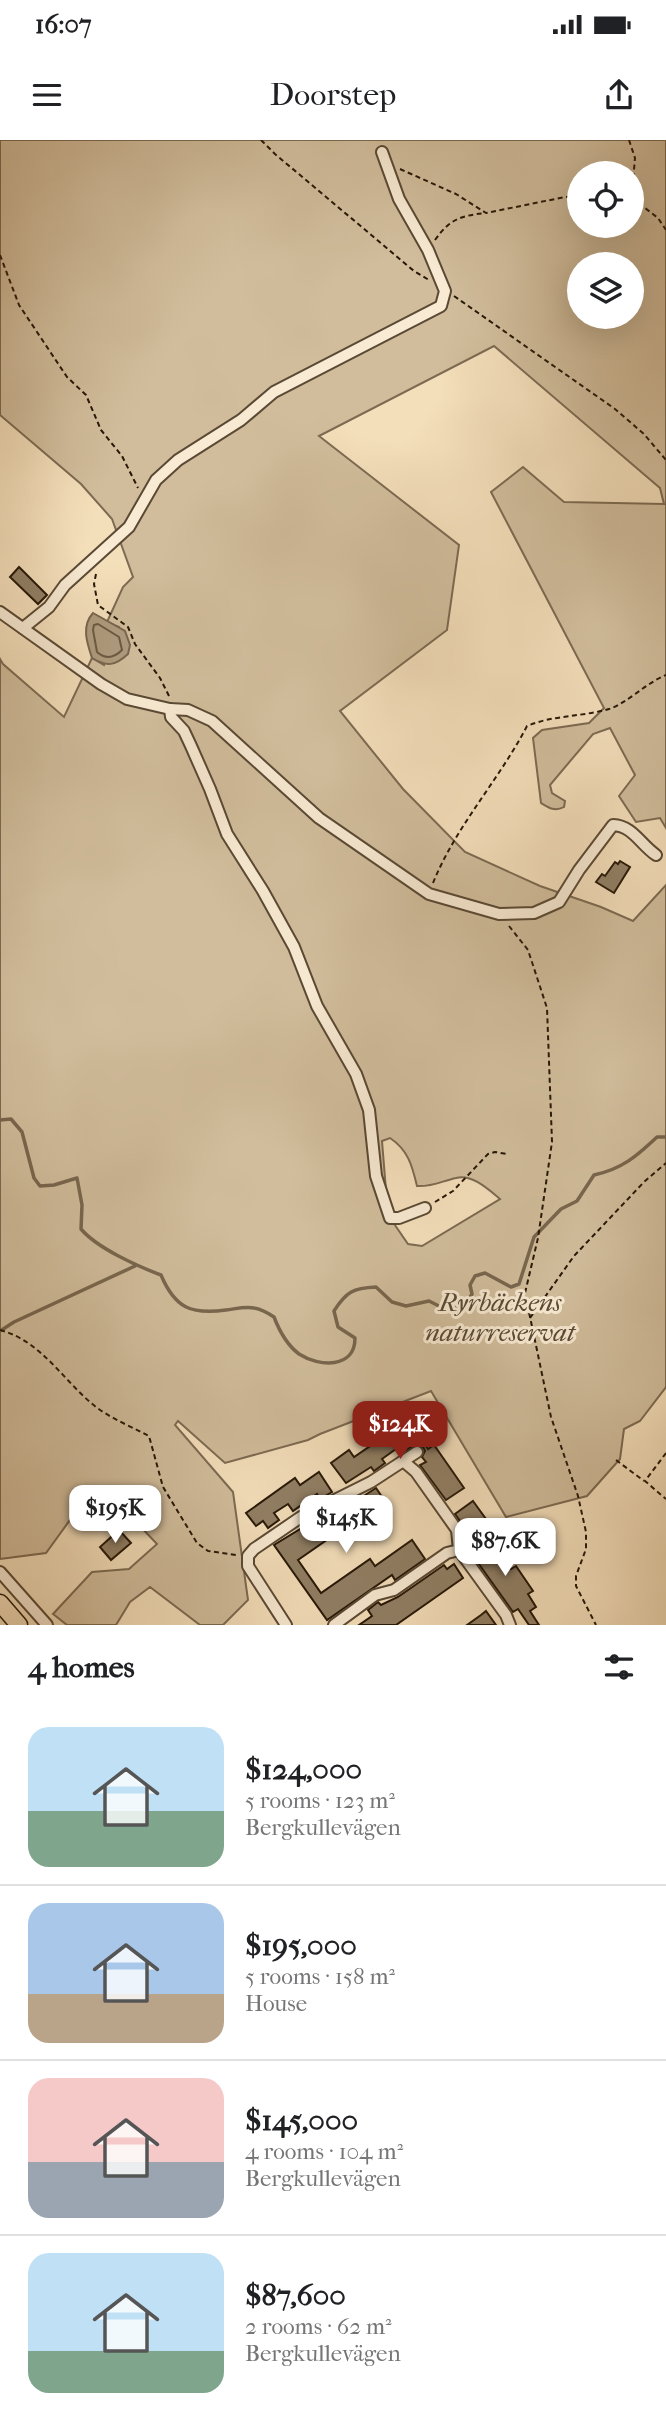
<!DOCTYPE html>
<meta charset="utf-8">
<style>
:root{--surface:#fff;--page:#f2f2f2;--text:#202124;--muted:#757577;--line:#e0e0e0;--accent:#8f2418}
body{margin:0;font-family:"IM FELL French Canon",serif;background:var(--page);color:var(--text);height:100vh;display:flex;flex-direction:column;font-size:26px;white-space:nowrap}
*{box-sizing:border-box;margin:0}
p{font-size:23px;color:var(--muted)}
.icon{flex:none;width:38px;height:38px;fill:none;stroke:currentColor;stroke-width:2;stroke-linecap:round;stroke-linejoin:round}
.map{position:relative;height:1485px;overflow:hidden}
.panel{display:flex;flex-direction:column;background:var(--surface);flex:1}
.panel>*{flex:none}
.tools{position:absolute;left:567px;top:21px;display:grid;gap:14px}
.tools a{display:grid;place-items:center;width:77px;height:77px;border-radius:50%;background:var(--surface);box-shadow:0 7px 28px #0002;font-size:35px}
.price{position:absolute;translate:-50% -60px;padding:0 16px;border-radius:14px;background:#fff;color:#222;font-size:23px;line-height:46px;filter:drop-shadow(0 2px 4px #0008)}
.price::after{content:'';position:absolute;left:50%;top:42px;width:21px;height:16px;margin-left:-10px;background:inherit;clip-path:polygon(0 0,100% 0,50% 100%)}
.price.on{background:var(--accent);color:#fff}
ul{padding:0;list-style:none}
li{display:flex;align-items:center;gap:21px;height:175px;padding:0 28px}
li+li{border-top:2px solid var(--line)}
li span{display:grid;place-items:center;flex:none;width:196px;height:140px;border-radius:21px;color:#555}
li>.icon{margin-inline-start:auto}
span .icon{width:84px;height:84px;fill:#fffc;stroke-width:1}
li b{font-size:30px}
h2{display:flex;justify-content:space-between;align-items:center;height:84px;padding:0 28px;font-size:30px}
.status{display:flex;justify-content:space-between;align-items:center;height:49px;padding:0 35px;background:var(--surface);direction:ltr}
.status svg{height:19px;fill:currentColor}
header{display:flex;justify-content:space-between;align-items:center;height:91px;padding:0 28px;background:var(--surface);font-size:32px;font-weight:600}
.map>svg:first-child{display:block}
</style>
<div class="status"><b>16:07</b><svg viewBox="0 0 49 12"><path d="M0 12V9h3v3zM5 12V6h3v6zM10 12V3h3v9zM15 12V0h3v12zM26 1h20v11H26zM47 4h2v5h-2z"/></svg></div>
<header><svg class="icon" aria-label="menu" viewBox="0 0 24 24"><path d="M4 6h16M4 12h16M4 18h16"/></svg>Doorstep<svg class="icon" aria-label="share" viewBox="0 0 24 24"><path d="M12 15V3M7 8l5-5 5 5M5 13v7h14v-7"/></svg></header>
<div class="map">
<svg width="666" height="1485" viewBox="0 0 666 1485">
<rect width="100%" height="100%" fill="#f4dfbb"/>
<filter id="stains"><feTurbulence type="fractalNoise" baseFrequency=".00286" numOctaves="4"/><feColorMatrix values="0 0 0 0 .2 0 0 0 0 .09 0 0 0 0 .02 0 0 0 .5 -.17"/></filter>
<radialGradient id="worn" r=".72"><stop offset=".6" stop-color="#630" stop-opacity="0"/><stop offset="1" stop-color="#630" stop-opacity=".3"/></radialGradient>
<path fill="#d1bd9c" stroke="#7c6a52" stroke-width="2" fill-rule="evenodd" d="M0,0H666V688L660,678L636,682L619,656L635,635L610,588L593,594L550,645L552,653L565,661L564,667C555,672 549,668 541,663L533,598L542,590L589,583L604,568L491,352L523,327L564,362L664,364L660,348L494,206L319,296L459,405L447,490L340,571L403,649L465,712L540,746L601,767L633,781L666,745V1247L640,1281L624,1289L620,1319L587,1356L506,1377L431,1251L320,1294L308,1300L225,1323L178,1281L175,1285L233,1352L248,1460L223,1485H200L150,1447L130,1462L116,1485H67L53,1474L92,1432L129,1429L157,1404L118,1363L91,1351L46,1413L0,1419V519L3,524L64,577L92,518L104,525L119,487L107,482L123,447L133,437L112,379L81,344L0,275ZM579,33H632V86H579ZM579,124H632V177H579ZM390,998C408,1010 412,1025 417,1046C432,1047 442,1041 456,1038C472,1034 488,1049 500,1059L422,1106L408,1104L388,1075L382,1001Z"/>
<path fill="#ae9b7e" stroke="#78664e" stroke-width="2" d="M93,473L125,491L130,505L128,514C115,526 107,527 92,518C87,503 81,486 93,473Z"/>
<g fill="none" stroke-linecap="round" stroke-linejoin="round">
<path stroke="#6a5942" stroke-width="2" d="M98,484L119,497L122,510C114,518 106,520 97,512L93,490L94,485Z"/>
<g stroke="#78664e" stroke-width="3.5">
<path d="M0,980L11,979L22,992L34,1038L40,1046L54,1045L77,1038L82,1065L81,1089C97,1108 137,1126 161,1135C175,1168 191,1175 226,1170C235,1169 245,1166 254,1168C261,1169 268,1173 274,1177C279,1190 287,1205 299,1214C319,1227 355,1229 355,1198L338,1187L334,1171C346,1152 353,1148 376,1147L392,1162L406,1166L429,1161L447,1170L465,1165L472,1154L470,1145L475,1136L485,1133L511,1147L519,1144L534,1097L561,1069L577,1061L594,1035C622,1029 637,1016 657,997H666"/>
<path d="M0,1191L14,1182L135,1126"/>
</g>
</g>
<g fill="#917f65" stroke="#261707" stroke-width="2">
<path d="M19,427L47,455L38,464L10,437Z"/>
<path d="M620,721L630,727L614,753L596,742L602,734L605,736L615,722L618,724Z"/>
<path d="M404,1283L414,1298L419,1295L428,1309L434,1305L464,1348L446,1360L420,1325L426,1322L422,1317L425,1311L423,1307L417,1304L399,1314L396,1309L382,1319L385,1323L374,1331L371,1327L346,1343L331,1323L349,1310L354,1317Z"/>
<path d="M319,1332L332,1352L320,1359L317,1354L293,1371L288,1364L274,1373L279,1380L268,1388L263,1381L256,1386L246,1373L295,1338L300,1345Z"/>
<path d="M376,1348L389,1367L352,1393L347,1386L298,1420L321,1453L370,1419L375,1426L412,1400L425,1419L395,1440L392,1435L327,1480L274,1405L328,1372L331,1377Z"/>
<path d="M473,1361L486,1379L472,1389L468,1382L463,1385L455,1374Z"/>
<path d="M119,1390L131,1403L111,1420L100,1407Z"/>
<path d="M485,1393L511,1429L516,1426L533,1451L528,1454L536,1467L530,1471L539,1485H529L518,1469L513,1472L471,1413L476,1409L471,1402Z"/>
<path d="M454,1424L463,1438L396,1485H359L372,1476L368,1470L378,1462L381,1465L398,1457L444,1425L447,1429Z"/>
<path d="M486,1471L496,1485H467L481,1475Z"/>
</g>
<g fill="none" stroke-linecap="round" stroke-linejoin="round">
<g stroke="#5a4934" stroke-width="14">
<g id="minor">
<path d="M0,472L101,544L127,559L170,569L188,570L212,581L319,678L429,754L499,774L534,773L559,762L579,730L613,685C633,686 640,704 656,715"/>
<path d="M23,488L49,467L65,445L129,387L156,340L178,320L241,280L274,252L441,166L445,151L428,110L399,59L382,12"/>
<path d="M170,569L171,577L184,591L191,606L210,649L227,694L263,751L294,807L317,866L356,934L369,970L376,1036L390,1078H399L425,1068"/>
<path d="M459,1410L506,1475L510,1485"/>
<path d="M0,1432L47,1485"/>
<path d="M286,1485L248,1426V1416L254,1409L301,1377L371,1342L417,1312"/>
<path d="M334,1485L375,1455L394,1450L447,1413L459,1410L457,1390L416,1332L403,1321"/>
</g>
</g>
<g stroke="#261707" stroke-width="19">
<path id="highway" d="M0,1463L19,1485"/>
</g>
<g stroke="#261707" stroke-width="2" stroke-dasharray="5 3.5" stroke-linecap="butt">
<path d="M261,0L275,14L414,131L429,140"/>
<path d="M629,0L635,18L632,53"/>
<path d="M400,29L456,54L486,73L565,57L579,56"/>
<path d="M632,58L658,78L666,90"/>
<path d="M435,100C450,79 460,76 485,73"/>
<path d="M0,115L19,165L67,237L86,255L101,290L122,316L138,348"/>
<path d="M454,156L615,269L644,294L666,320"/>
<path d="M96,434L94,444L98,465L128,487L135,504L160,538L170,558"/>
<path d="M433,743C456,686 499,640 527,586C553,575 581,577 609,569C626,564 646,543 666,535"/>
<path d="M509,786L528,810L547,868L552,1002L538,1098L525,1153L551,1277L578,1356L586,1392V1409L576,1436V1446L596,1485"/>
<path d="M435,1062L453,1051L488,1014L495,1012L507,1014"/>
<path d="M530,1178L574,1116L644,1042L666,1023"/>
<path d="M0,1190C42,1201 64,1242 96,1267C112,1279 132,1287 149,1296L163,1347L197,1403L208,1411L236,1415"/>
<path d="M666,1313L645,1341L666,1359"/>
<path d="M616,1320L644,1341"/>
</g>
<use href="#minor" stroke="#f8ead3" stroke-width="10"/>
<use href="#highway" stroke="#f4dfbb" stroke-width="16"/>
</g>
<g text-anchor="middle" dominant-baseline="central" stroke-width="6" stroke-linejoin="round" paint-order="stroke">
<g font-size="26" font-style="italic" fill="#594934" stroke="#f8ead3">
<text x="500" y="1162">Ryrbäckens<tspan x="500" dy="30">naturreservat</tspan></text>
</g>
</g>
<rect width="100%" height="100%" filter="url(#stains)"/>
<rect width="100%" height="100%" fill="url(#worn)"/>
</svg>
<div class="tools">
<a><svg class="icon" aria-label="locate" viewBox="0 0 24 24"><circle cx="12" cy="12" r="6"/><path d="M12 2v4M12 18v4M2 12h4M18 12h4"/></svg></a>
<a><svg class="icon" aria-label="layers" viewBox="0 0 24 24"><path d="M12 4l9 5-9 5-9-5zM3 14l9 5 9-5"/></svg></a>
</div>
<b class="price on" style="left:400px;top:1321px">$124K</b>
<b class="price" style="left:115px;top:1405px">$195K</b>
<b class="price" style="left:346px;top:1415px">$145K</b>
<b class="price" style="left:505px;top:1438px">$87.6K</b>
</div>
<section class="panel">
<h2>4 homes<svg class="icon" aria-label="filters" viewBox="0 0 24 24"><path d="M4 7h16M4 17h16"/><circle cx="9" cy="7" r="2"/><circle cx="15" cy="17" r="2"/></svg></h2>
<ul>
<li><span style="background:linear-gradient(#bfe0f5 60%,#7fa58c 0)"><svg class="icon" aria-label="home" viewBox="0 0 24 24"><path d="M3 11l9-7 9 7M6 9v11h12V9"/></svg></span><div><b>$124,000</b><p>5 rooms · 123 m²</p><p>Bergkullevägen</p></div></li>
<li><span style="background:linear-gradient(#a9c7e8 65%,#b9a48a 0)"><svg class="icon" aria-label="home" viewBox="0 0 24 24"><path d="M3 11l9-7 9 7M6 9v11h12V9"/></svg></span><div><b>$195,000</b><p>5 rooms · 158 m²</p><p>House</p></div></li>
<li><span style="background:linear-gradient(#f6c9c9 60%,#9aa5b1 0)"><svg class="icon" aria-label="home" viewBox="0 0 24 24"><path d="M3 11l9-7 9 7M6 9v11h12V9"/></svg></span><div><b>$145,000</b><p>4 rooms · 104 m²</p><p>Bergkullevägen</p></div></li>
<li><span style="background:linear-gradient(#bfe0f5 70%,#7fa58c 0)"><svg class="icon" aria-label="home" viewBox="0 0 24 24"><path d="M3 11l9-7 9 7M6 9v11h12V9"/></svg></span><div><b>$87,600</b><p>2 rooms · 62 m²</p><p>Bergkullevägen</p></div></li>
</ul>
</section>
